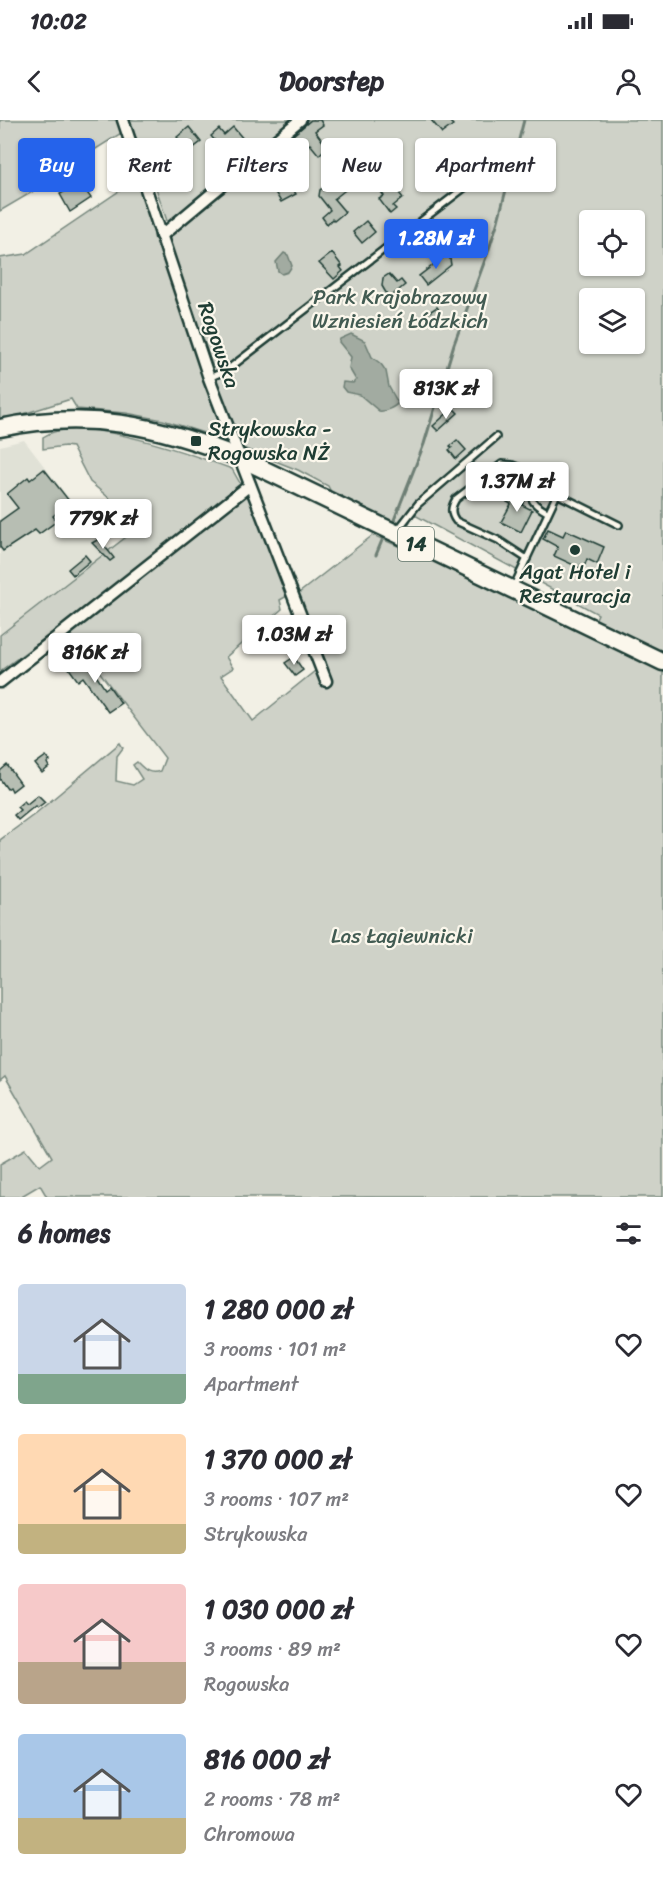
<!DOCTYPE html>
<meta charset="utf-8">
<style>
:root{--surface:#fff;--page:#f2f2f3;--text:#2b2b33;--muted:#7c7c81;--accent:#2563eb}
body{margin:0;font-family:Sriracha,sans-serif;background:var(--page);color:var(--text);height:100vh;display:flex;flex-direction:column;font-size:22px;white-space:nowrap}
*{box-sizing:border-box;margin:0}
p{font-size:20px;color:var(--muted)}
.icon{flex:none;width:33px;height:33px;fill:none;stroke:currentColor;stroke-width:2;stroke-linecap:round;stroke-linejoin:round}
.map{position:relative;height:1077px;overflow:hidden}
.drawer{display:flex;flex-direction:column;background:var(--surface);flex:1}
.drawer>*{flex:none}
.top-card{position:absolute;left:18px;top:18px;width:627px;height:54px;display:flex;gap:12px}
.fabs{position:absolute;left:579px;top:90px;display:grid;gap:12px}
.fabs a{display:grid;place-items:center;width:66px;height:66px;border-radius:6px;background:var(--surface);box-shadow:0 2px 4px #0004;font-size:30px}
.price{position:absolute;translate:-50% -51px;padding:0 14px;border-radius:6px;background:#fff;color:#222;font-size:20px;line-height:39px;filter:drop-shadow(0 2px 3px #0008)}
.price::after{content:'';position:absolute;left:50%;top:36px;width:18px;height:14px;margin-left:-9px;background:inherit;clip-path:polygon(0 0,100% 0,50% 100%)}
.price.on{background:var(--accent);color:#fff}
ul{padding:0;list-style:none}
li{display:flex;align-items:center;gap:18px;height:150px;padding:0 18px}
li span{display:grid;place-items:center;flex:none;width:168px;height:120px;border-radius:6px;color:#555}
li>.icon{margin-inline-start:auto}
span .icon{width:72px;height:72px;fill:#fffc;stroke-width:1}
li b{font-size:26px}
h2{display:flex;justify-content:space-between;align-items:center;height:72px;padding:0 18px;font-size:26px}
.tag{padding:0 21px;border-radius:6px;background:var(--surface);box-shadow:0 2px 4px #0004;font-size:21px;line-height:54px}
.tag.on{background:var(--accent);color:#fff}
.status{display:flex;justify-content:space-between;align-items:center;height:42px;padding:0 30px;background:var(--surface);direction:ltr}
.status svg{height:16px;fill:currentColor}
header{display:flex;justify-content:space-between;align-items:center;height:78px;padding:0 18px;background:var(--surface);font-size:27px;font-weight:800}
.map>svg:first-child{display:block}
</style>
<div class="status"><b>10:02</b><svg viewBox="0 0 49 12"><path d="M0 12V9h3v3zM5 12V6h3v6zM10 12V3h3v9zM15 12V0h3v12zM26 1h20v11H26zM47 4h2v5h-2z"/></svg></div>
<header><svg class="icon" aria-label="back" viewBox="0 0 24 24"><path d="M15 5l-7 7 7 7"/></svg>Doorstep<svg class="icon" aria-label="person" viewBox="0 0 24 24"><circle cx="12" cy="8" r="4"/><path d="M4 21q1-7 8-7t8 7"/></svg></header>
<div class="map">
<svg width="663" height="1077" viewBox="0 0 663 1077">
<rect width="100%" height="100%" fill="#f2f0e5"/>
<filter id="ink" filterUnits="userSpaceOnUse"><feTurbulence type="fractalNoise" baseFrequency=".0167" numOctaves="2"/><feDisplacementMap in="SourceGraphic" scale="12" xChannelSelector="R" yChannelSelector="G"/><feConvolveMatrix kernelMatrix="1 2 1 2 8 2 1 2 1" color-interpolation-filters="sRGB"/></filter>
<g filter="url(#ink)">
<path fill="#e0e1d6" d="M24,320L108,430L0,515V326Z"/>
<g fill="#cfd2c8" stroke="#77887e" stroke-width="1.5" fill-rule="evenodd">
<path d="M0,0H119L123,12L83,37L85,41L0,91Z"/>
<path d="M126,0H663V1077H47L40,1065L20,1077H0V1044L26,1029L40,1046L52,1037L5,956L0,960V720L35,694L120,623L123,628L117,636L116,661L133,665L142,659L133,645L137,642C144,649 149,655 160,651L165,638L73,517L59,508L0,551V515L126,417L129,409L115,383L90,362L72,327L65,326L43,329V317C77,292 194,335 232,349L253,386L289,475L280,480L282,489L226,537L233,548L221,556L253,601L326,542L305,493L299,473L373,415L590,511L598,494L413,394L408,406L395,400L393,404L332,374L328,366L298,350L207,314L163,300L126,293L77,289L71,279L17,296L0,298V138L26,134L137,59L160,126L172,116L146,38L144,37L130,3ZM590,100H634V146H590ZM590,178H634V224H590Z"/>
</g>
<g fill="#a2aba1" stroke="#6e7f75" stroke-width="1.5">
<path d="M284,133L288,135L292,146L288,152L282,154L278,151L276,142Z"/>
<path d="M351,214L365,221L372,237L381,244L386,251L389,267L398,283C395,287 385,292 379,291L360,275L346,272L342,267L343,262L353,263L356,260L349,248L351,237L339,222L340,219Z"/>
</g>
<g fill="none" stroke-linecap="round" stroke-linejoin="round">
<g stroke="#6e7f75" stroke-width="3">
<path d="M394,400L424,324L454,224L488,132L498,101L524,0"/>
<path d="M376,435L383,418"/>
</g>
</g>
<g fill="#b7beb3" stroke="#1f3d34" stroke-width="1.5">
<path d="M311,0H320L323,5L315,11L327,27L319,35L310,24L286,43L296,57L289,63L296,74L281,82L270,64H269L259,44Z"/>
<path d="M431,0H448L453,5L442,13Z"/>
<path d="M189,7L201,22L188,32L177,17Z"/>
<path d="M233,7L244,20L234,29L237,32L229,38L211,16L219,9L224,15Z"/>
<path d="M344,51L354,63L334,79L345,92L334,101L332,99L327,104L322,97L330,90L319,76L320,70Z"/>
<path d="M392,64L403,78L393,86L396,89L390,94L379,79L384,76L381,72Z"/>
<path d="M75,66L78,70L83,67L91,78L70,92L60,74Z"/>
<path d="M366,101L375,112L362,123L353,112Z"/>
<path d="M427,104L433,112L403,135L400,134L396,128Z"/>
<path d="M332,133L342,146L340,147L343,151L334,159L319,143Z"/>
<path d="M449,133L451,145L426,165L419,156Z"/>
<path d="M389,154L397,163L401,160L405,165L389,178L382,166L383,158Z"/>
<path d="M437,187L441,192L424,204L420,198Z"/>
<path d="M453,288L458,293L438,311L433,306Z"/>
<path d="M457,320L466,330L456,339L449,330L452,328L450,326Z"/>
<path d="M44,349L77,391L68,398L60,390L53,396L57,401L39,414L35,410L3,431L0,427V401L18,388L7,374L28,357L30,360Z"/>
<path d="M512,372L526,379L522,385L532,390L521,412L501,402L511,384L507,382Z"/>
<path d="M548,409L563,416L566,410L604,427L597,444L587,439L584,447L581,445L580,448L554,436L558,427L543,419Z"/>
<path d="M99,419L114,438L110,441L92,423Z"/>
<path d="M85,435L90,441L73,455L68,449Z"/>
<path d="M83,536L105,569L109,566L121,583L108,592L83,557L78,561L68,547Z"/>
<path d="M294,537L303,550L295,556L285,543Z"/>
<path d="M46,636L50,641L47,643L49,647L42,653L35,644Z"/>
<path d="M7,645L21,664L12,671L10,667L7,669L0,659V651Z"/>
<path d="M38,675L45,682L37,688L35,686L18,700L14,695L20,690L17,687L24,681L27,684Z"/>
</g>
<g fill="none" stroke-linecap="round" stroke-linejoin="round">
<g stroke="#1f3d34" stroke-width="10">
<g id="service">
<path d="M209,258L227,250L468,65"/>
<path d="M396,412L418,384L496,317"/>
<path d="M527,439L498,420L456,401C450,393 451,387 456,379L502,344L512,345L528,351L533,361C531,379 528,381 547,392"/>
<path d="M513,468L557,374L619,405"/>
</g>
</g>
<g stroke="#1f3d34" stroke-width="15">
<g id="minor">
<path d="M123,0L209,258L326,561"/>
<path d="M161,116L300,0"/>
<path d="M0,562L250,365"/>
</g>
</g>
<g stroke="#1f3d34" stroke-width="21">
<path id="primary" d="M0,308C87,290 159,305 240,338L663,542"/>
</g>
<use href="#service" stroke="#fbf7ec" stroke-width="5"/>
<use href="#minor" stroke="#fbf7ec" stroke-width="10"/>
<use href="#primary" stroke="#fbf7ec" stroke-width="16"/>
</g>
</g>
<g fill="#1f3d34" stroke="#fbf7ec" stroke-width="2">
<rect x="190" y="315" width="12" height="12" rx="3"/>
<circle cx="575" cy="430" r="6"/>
</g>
<g text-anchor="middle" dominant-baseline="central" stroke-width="4.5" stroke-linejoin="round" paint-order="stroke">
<rect fill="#fbf7ec" stroke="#61756b" stroke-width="1.5" x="398" y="407" width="36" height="34" rx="4.5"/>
<g font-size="20" font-weight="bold" fill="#1f3d34">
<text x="416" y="424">14</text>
</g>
<g font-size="21" fill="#425b52" stroke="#fbf7ec">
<text x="400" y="177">Park Krajobrazowy<tspan x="400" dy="24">Wzniesień Łódzkich</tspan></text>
<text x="402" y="816">Las Łagiewnicki</text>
</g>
<g font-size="21" fill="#1f3d34" stroke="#fbf7ec">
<text transform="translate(219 225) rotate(71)">Rogowska</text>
</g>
<g font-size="21" fill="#1f3d34" stroke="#fbf7ec" text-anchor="start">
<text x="208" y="309">Strykowska -<tspan x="208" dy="24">Rogowska NŻ</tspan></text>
<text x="575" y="452" text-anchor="middle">Agat Hotel i<tspan x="575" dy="24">Restauracja</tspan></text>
</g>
</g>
</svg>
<div class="fabs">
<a><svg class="icon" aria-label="locate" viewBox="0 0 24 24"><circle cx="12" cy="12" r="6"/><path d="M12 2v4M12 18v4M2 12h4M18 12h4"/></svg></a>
<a><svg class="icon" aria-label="layers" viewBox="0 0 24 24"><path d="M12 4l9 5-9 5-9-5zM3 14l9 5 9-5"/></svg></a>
</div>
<b class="price on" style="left:436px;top:150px">1.28M zł</b>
<b class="price" style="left:446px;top:300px">813K zł</b>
<b class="price" style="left:517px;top:393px">1.37M zł</b>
<b class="price" style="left:103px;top:430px">779K zł</b>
<b class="price" style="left:294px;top:546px">1.03M zł</b>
<b class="price" style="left:95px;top:564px">816K zł</b>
<div class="top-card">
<a class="tag on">Buy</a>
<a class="tag">Rent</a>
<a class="tag">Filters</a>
<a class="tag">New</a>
<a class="tag">Apartment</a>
</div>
</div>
<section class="drawer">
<h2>6 homes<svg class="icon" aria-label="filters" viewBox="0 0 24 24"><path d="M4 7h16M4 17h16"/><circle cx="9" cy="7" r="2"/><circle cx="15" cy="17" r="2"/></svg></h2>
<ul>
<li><span style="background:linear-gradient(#c9d6e8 75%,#7fa58c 0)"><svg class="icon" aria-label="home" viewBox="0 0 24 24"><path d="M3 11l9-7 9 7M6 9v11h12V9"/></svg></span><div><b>1 280 000 zł</b><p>3 rooms · 101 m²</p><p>Apartment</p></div><svg class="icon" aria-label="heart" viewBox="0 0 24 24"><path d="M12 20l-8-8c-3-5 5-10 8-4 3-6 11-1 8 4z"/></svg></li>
<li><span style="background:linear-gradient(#ffd9b3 75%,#c2b280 0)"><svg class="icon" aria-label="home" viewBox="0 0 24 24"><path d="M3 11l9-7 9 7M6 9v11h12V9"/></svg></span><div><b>1 370 000 zł</b><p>3 rooms · 107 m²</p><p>Strykowska</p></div><svg class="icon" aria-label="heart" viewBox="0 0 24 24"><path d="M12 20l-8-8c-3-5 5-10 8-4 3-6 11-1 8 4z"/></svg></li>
<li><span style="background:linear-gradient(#f6c9c9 65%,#b9a48a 0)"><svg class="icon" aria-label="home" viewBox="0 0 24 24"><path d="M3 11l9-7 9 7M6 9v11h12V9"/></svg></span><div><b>1 030 000 zł</b><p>3 rooms · 89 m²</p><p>Rogowska</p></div><svg class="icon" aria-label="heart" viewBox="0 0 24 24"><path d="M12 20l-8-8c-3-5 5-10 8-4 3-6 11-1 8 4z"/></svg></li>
<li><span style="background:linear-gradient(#a9c7e8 70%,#c2b280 0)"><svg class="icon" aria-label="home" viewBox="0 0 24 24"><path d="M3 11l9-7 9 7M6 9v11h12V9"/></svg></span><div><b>816 000 zł</b><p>2 rooms · 78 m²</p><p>Chromowa</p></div><svg class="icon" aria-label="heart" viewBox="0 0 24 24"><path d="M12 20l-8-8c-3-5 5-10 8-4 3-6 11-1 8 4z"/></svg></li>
</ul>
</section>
